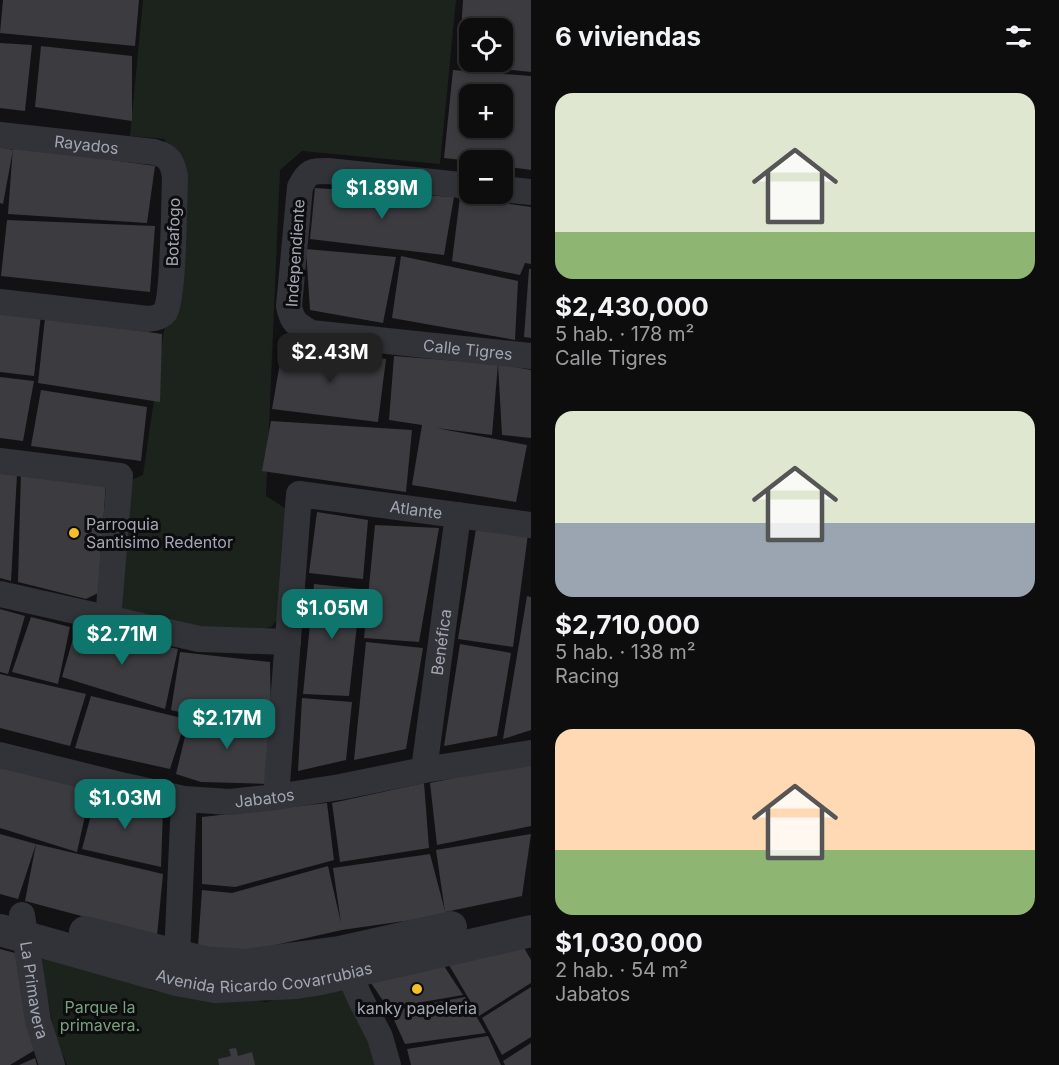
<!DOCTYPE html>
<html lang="es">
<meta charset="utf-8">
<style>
:root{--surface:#0e0d0e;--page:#171617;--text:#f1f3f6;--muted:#9b9c9e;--line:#2e2d2e;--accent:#0f766e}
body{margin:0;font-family:Inter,sans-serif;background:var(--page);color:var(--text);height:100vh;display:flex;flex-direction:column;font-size:22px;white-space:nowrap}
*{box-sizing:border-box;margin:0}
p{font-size:20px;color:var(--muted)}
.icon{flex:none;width:33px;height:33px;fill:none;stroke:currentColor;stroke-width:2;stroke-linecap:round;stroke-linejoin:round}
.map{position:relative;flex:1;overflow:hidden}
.side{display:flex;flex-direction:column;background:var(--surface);width:528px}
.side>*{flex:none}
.controls{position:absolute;left:459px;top:18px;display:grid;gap:12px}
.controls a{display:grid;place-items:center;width:54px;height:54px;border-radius:12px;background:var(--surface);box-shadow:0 3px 9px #0003,0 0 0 2px var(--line);font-size:30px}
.price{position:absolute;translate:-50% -51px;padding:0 14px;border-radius:12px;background:var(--accent);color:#fff;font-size:20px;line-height:39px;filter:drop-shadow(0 2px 3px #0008)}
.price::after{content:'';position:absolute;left:50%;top:36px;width:18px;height:14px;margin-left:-9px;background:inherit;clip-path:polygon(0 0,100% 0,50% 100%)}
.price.active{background:#222;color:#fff}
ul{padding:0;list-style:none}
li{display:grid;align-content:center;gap:12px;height:318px;padding:0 24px}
li span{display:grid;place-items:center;height:186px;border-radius:18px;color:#555}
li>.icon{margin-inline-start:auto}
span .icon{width:108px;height:108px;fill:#fffc;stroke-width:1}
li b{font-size:26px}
h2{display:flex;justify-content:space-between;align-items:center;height:72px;padding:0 24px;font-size:26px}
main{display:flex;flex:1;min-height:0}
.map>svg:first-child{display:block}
</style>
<main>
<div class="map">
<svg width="531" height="1065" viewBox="0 0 531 1065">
<rect width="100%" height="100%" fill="#121113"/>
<g fill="#1c231d">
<path d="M143,0H456L440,164L302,151L280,170L266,496L290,511L280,617L271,627L251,631L219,633L121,609L124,483L143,475L166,317L178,162L164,139L130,136Z"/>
<path d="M49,954L141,978L150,990L195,998L204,993L266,1002L326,988H341L359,1015L382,1065H67L55,1036L41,966V960Z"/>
</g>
<g fill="#3c3c40" fill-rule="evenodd">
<path d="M3,0H139L135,46L0,33Z"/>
<path d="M463,0H531V72L459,64ZM470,28H502V62H470Z"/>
<path d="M0,43L32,45L25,111L0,108Z"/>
<path d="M41,46L132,56V121L35,107Z"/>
<path d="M453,70L531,76V170L502,166V160L470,161L444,158ZM470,94H502V128H470Z"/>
<path d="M13,146L155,166L147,223L8,214Z"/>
<path d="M0,147L13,150L3,204L0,203Z"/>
<path d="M315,188L454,197L444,255L310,239Z"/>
<path d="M460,197L531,207V264L525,263L520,275L452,261Z"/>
<path d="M7,220L155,226L150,292L1,276Z"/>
<path d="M306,249L396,257L383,323L310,310Z"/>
<path d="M401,256L518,281L515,340L392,318Z"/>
<path d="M529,269H531V338L524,337Z"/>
<path d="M0,311L41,315L34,376L0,372Z"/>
<path d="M45,318L162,334L160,402L38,383Z"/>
<path d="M283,345L386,359L378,422L272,409Z"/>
<path d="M394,356L498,364L492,435L436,428L527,445L516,502L412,485L422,425L389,420Z"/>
<path d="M498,364L531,370V438L502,435Z"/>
<path d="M0,377L34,381L23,441L0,438Z"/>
<path d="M41,390L147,407L141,461L31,446Z"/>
<path d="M271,421L412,430L406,492L262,471Z"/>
<path d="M21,472L106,483L98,593L86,599L18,582Z"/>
<path d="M0,473L17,475L11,581L0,578Z"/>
<path d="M317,512L368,520L363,579L309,573Z"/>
<path d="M375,525L439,528L419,642L364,638Z"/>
<path d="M476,529L528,534L513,647L458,639Z"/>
<path d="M314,584L361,589L349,696L303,694Z"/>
<path d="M527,596L531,597V730L503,739Z"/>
<path d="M0,609L25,616L8,674L0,672Z"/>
<path d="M31,617L70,627L58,684L12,672Z"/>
<path d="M76,628L178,649L165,709L62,677Z"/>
<path d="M366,642L423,648L406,749L354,760Z"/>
<path d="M460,644L511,653L497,736L444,746Z"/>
<path d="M180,652L270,662L271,714H187L171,710Z"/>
<path d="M0,674L86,694L70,746L0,728Z"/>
<path d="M91,696L186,719L170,769L75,748Z"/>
<path d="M302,698L352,702L346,760L298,771Z"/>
<path d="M190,716L274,718L269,784L201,782L176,774Z"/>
<path d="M531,762V826L437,845L430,783Z"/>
<path d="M0,763L91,789L77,852L0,828Z"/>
<path d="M424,783L429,848L340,862L332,803Z"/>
<path d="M97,792L163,810L161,867L82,849Z"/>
<path d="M327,803L334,860L235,887L202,884V817Z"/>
<path d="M0,834L36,844L18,899L0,894Z"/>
<path d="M531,834L522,896L445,912L436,850Z"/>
<path d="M36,844L163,874L157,936L25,901Z"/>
<path d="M430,854L446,915L342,930L230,955L198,946L202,890L232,893L328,866L341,923L333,868Z"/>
<path d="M519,939L531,960V983L479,1016L446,960Z"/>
<path d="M0,949L15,953L35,1050L10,1065H0Z"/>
<path d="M442,963L463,995L388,1008L371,983Z"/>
<path d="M531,987V1037L502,1055L482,1018Z"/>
<path d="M465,997L486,1033L405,1044L390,1011Z"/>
<path d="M488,1036L501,1065H411L407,1049Z"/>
<path d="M531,1043V1065H505L503,1061Z"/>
<path d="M236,1048L238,1056L252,1052L255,1065H219L218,1059L231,1056L229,1049Z"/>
<path d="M35,1058L37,1065H19Z"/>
</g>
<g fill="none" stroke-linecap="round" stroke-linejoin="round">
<g stroke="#323338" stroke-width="26">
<path id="s1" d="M0,135L154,152C169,156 172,161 175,176C174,198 174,298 165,312C161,317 155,318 148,319L0,302"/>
<path id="s2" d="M470,186L328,171C311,171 308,171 300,187L289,306C292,322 297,325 311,333L531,356"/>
<path d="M502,189L531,192"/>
<path d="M0,461L120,476L108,619"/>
<path d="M0,594L199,639L288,642"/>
<path id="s3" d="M0,755L125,786L184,799L230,802L276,797L340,787L424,770L531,753"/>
<path id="s4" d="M424,770L458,515"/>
<path id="s5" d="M276,797L299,494L531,525"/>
<path id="s6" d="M22,915L38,1021L52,1065"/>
<path d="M341,956L360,998L380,1037L388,1065"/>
<path d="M177,972V956L184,799"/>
</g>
<g stroke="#323338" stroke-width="32">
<path id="s7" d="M0,930L177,980L215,987L296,983L321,979L531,931"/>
<path d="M85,932L204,962L245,965L339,952L451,927"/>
</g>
</g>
<g fill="#f5bf28" stroke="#0d0c0e" stroke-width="2">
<circle cx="74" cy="533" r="6"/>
<circle cx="417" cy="989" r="6"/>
</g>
<g text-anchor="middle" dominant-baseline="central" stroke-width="6" stroke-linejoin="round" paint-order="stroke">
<g font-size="16" fill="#a2a7b4" stroke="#0d0c0e">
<text stroke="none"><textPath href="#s1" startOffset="87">Rayados</textPath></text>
<text transform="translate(173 232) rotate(-88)">Botafogo</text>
<text transform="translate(295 253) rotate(-86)">Independiente</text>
<text stroke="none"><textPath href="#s2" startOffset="492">Calle Tigres</textPath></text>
<text stroke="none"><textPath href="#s5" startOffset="422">Atlante</textPath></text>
<text stroke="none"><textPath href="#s4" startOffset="129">Benéfica</textPath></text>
<text stroke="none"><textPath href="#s3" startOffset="270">Jabatos</textPath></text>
<text stroke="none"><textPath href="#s7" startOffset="272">Avenida Ricardo Covarrubias</textPath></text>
<text stroke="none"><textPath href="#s6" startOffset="76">La Primavera</textPath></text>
</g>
<g font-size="16" fill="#a2a7b4" stroke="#0d0c0e" text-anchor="start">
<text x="86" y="524">Parroquia<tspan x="86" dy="18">Santisimo Redentor</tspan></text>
<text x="417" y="1008" text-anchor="middle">kanky papeleria</text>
</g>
<g font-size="16" fill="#79a07e" stroke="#0d0c0e">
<text x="100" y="1007">Parque la<tspan x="100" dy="18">primavera.</tspan></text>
</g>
</g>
</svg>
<div class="controls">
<a><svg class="icon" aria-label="locate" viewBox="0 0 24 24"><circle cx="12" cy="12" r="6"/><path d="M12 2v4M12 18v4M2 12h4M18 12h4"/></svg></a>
<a>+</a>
<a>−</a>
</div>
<b class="price" style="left:382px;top:220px">$1.89M</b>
<b class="price active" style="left:330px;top:384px">$2.43M</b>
<b class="price" style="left:332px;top:640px">$1.05M</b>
<b class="price" style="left:122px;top:666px">$2.71M</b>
<b class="price" style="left:227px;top:750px">$2.17M</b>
<b class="price" style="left:125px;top:830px">$1.03M</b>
</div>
<section class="side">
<h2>6 viviendas<svg class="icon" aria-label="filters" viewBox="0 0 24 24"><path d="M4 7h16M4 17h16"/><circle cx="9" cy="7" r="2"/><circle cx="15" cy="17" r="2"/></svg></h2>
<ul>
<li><span style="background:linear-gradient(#dfe7d0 75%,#8fb573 0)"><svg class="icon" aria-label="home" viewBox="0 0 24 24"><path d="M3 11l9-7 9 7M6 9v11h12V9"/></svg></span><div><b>$2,430,000</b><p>5 hab. · 178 m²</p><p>Calle Tigres</p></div></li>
<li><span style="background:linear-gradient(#dfe7d0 60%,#9aa5b1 0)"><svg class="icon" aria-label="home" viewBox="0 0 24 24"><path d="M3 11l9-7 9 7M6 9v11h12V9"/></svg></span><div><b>$2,710,000</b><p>5 hab. · 138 m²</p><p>Racing</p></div></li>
<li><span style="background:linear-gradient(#ffd9b3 65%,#8fb573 0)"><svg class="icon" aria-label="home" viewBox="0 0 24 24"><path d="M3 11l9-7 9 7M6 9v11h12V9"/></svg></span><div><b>$1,030,000</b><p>2 hab. · 54 m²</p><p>Jabatos</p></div></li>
</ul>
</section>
</main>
